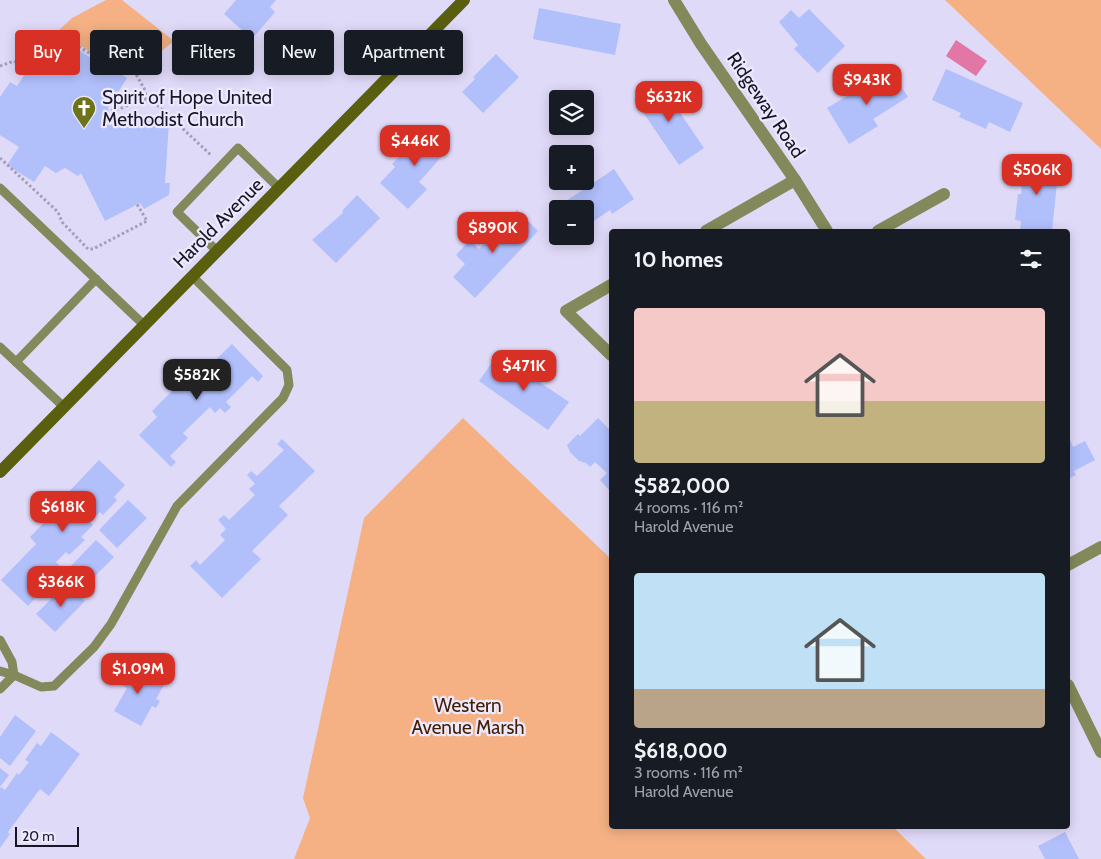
<!DOCTYPE html>
<meta charset="utf-8">
<style>
:root{--surface:#171b24;--page:#242831;--text:#f1f3f6;--muted:#9ea1a6;--accent:#d93025}
body{margin:0;font-family:Cabin,sans-serif;background:var(--page);color:var(--text);height:100vh;display:flex;flex-direction:column;font-size:19px;white-space:nowrap}
*{box-sizing:border-box;margin:0}
p{font-size:16px;color:var(--muted)}
.icon{flex:none;width:28px;height:28px;fill:none;stroke:currentColor;stroke-width:2;stroke-linecap:round;stroke-linejoin:round}
.map{position:relative;flex:1;overflow:hidden}
.drawer{position:absolute;left:609px;top:229px;width:461px;height:600px;display:flex;flex-direction:column;background:var(--surface);border-radius:5px;box-shadow:0 2px 12px #0003}
.drawer>*{flex:none}
.banner{position:absolute;left:15px;top:30px;width:475px;height:45px;display:flex;gap:10px}
.buttons{position:absolute;left:549px;top:90px;display:grid;gap:10px}
.buttons a{display:grid;place-items:center;width:45px;height:45px;border-radius:5px;background:var(--surface);box-shadow:0 2px 12px #0003;font-size:25px}
.scale{position:absolute;left:15px;bottom:12px;width:64px;box-sizing:border-box;padding-left:5px;border:2px solid #191527;border-top:0;font-size:14px;line-height:18px;white-space:nowrap;color:#191527;-webkit-text-stroke:4px #ece9fe;paint-order:stroke}
.price{position:absolute;translate:-50% -42px;padding:0 11px;border-radius:10px;background:var(--accent);color:#fff;font-size:16px;line-height:32px;filter:drop-shadow(0 1px 2px #0008)}
.price::after{content:'';position:absolute;left:50%;top:30px;width:15px;height:11px;margin-left:-8px;background:inherit;clip-path:polygon(0 0,100% 0,50% 100%)}
.price.current{background:#222;color:#fff}
ul{padding:0;list-style:none}
li{display:grid;align-content:center;gap:10px;height:265px;padding:0 25px}
li span{display:grid;place-items:center;height:155px;border-radius:5px;color:#555}
li>.icon{margin-inline-start:auto}
span .icon{width:90px;height:90px;fill:#fffc;stroke-width:1}
li b{font-size:21px}
h2{display:flex;justify-content:space-between;align-items:center;height:60px;padding:0 25px;font-size:21px}
.chip{padding:0 18px;border-radius:5px;background:var(--surface);box-shadow:0 2px 12px #0003;font-size:18px;line-height:45px}
.chip.current{background:var(--accent);color:#fff}
.map>svg:first-child{display:block}
</style>
<div class="map">
<svg width="1101" height="859" viewBox="0 0 1101 859">
<rect width="100%" height="100%" fill="#e0daf9"/>
<g fill="#f5b184">
<path d="M106,0H122L174,41L138,70L134,66L126,71L102,56L98,57L58,31L72,18Z"/>
<path d="M945,0H1101V149Z"/>
<path d="M463,418L611,559V826H892L926,859H294L310,818L303,798L364,518Z"/>
</g>
<path fill="#e276a5" d="M956,40L987,61L976,76L946,56Z"/>
<g fill="#b1bffb">
<path d="M236,0H276L270,7L275,12L252,39L224,14Z"/>
<path d="M539,8L621,24L615,55L533,39Z"/>
<path d="M809,9L845,46L818,73L794,49L798,45L779,22L791,10L799,18Z"/>
<path d="M54,34L94,60L96,58L127,78L102,118L169,122L165,183H170L169,195L144,209L140,203L105,221L81,173L78,176L65,168L56,173L45,166L34,182L7,165L19,147L0,135V97L10,82L17,86L25,74L28,75L33,67L30,65L48,39L50,40Z"/>
<path d="M496,54L519,77L483,113L462,92L475,79L473,77Z"/>
<path d="M946,69L1023,103L1010,132L989,122L986,129L959,117L961,113L932,100Z"/>
<path d="M891,70L908,97L873,119L878,126L849,144L827,108Z"/>
<path d="M659,82L704,148L679,165L634,99Z"/>
<path d="M429,126L450,147L419,182L427,189L408,209L380,183L395,167L392,164Z"/>
<path d="M1023,160L1059,164L1052,231H1020L1021,221L1015,220L1018,194H1021L1022,187H1020Z"/>
<path d="M614,169L634,199L612,214L610,210L585,227V209H558V215L554,209Z"/>
<path d="M357,195L380,218L336,263L312,240L343,213L342,211Z"/>
<path d="M517,210L538,231L475,298L453,277L465,264L456,255L470,240L479,249Z"/>
<path d="M232,344L263,376L258,382L252,376L226,402L231,407L225,413L220,408L215,413L210,407L183,433L188,438L170,456L176,462L171,467L139,435L157,417L152,411L189,374L195,380Z"/>
<path d="M498,354L569,402L548,430L479,381Z"/>
<path d="M598,418L611,431V492L600,480L607,473L595,462L590,467L586,463L579,461L570,452L567,445L578,434L580,436Z"/>
<path d="M1068,435L1073,447L1085,441L1095,460L1074,471L1076,475L1068,479Z"/>
<path d="M282,439L315,471L279,506L288,515L252,551L261,559L222,598L190,566L196,560L200,565L225,540L220,535L226,529L218,520L224,515L229,520L255,495L249,489L255,484L247,475L251,471L257,476L284,450L277,444Z"/>
<path d="M99,460L125,485L114,497L117,500L103,515L100,512L90,522L93,525L81,537L85,540L69,555L66,552L56,562L63,569L52,581L55,584L41,598L38,595L28,606L1,580L36,544L30,537L66,500L63,498Z"/>
<path d="M128,500L147,518L117,548L99,530Z"/>
<path d="M96,540L114,557L83,588L66,571Z"/>
<path d="M67,583L85,601L55,632L36,614Z"/>
<path d="M125,666L135,671L137,668L165,683L156,699L160,701L156,708L152,706L141,726L114,711L127,688L116,682Z"/>
<path d="M15,715L36,731L10,766L0,758V737Z"/>
<path d="M51,732L80,754L49,796L40,789L8,832L10,834L0,848V789L1,787L5,790L17,773L19,775L29,762L25,760L37,743L41,746Z"/>
<path d="M0,768L9,775L0,787Z"/>
<path d="M1065,832L1079,859H1045L1038,846Z"/>
</g>
<g fill="none" stroke-linecap="round" stroke-linejoin="round">
<g stroke="#a49eb9" stroke-width="3" stroke-dasharray="2.5 2.5" stroke-linecap="butt">
<path d="M58,37L59,35L125,74L133,69L145,90L146,99"/>
<path d="M0,66L14,61L32,69"/>
<path d="M106,111C123,112 135,97 152,100L212,156"/>
<path d="M0,158L58,212L62,222L88,249H93L147,221L137,204"/>
</g>
<g stroke="#83895b" stroke-width="9">
<path d="M0,188L144,325"/>
<path d="M217,251L177,212L238,148L279,188"/>
<path d="M0,347L64,407"/>
<path d="M16,362L96,279"/>
<path d="M0,640L12,662L14,675"/>
<path d="M0,671L14,675L41,687L54,686L94,647L111,624L177,506L283,398L289,385L287,370L284,367L192,276"/>
<path d="M0,689L14,675"/>
</g>
<g stroke="#83895b" stroke-width="12">
<path d="M674,0L701,44L795,180L827,231"/>
<path d="M706,231L795,180"/>
<path d="M878,231L944,194"/>
<path d="M611,285L566,311L611,355"/>
<path d="M1068,565L1101,547"/>
<path d="M1068,685L1101,752"/>
</g>
<path stroke="#595f0e" stroke-width="12" d="M0,472L464,0"/>
</g>
<defs>
<g id="church-pin" transform="scale(1.25)"><path d="M0 17L-7.5 6A9.5 9.5 0 1 1 7.5 6Z" fill="#6c731b" stroke="#ece9fe"/><path d="M-1.2-6h2.4v3.5h3.3v2.4h-3.3V6h-2.4V-.1h-3.3v-2.4h3.3Z" fill="#fff"/></g>
</defs>
<g fill-rule="evenodd">
<use href="#church-pin" x="84" y="108"/>
</g>
<g text-anchor="middle" dominant-baseline="central" stroke-width="4.5" stroke-linejoin="round" paint-order="stroke">
<g font-size="19" fill="#191527" stroke="#ece9fe" text-anchor="start">
<text x="102" y="97">Spirit of Hope United<tspan x="102" dy="22">Methodist Church</tspan></text>
</g>
<g font-size="19" fill="#191527" stroke="#ece9fe">
<text transform="translate(766 105) rotate(56)">Ridgeway Road</text>
<text transform="translate(218 223) rotate(-45)">Harold Avenue</text>
</g>
<g font-size="19" fill="#441e01" stroke="#ece9fe">
<text x="468" y="705">Western<tspan x="468" dy="22">Avenue Marsh</tspan></text>
</g>
</g>
</svg>
<div class="buttons">
<a><svg class="icon" aria-label="layers" viewBox="0 0 24 24"><path d="M12 4l9 5-9 5-9-5zM3 14l9 5 9-5"/></svg></a>
<a>+</a>
<a>−</a>
</div>
<div class="scale">20 m</div>
<b class="price" style="left:867px;top:106px">$943K</b>
<b class="price" style="left:669px;top:123px">$632K</b>
<b class="price" style="left:415px;top:167px">$446K</b>
<b class="price" style="left:1037px;top:196px">$506K</b>
<b class="price" style="left:493px;top:254px">$890K</b>
<b class="price" style="left:524px;top:392px">$471K</b>
<b class="price current" style="left:197px;top:401px">$582K</b>
<b class="price" style="left:63px;top:533px">$618K</b>
<b class="price" style="left:61px;top:608px">$366K</b>
<b class="price" style="left:138px;top:695px">$1.09M</b>
<div class="banner">
<a class="chip current">Buy</a>
<a class="chip">Rent</a>
<a class="chip">Filters</a>
<a class="chip">New</a>
<a class="chip">Apartment</a>
</div>
<section class="drawer">
<h2>10 homes<svg class="icon" aria-label="filters" viewBox="0 0 24 24"><path d="M4 7h16M4 17h16"/><circle cx="9" cy="7" r="2"/><circle cx="15" cy="17" r="2"/></svg></h2>
<ul>
<li><span style="background:linear-gradient(#f6c9c9 60%,#c2b280 0)"><svg class="icon" aria-label="home" viewBox="0 0 24 24"><path d="M3 11l9-7 9 7M6 9v11h12V9"/></svg></span><div><b>$582,000</b><p>4 rooms · 116 m²</p><p>Harold Avenue</p></div></li>
<li><span style="background:linear-gradient(#bfe0f5 75%,#b9a48a 0)"><svg class="icon" aria-label="home" viewBox="0 0 24 24"><path d="M3 11l9-7 9 7M6 9v11h12V9"/></svg></span><div><b>$618,000</b><p>3 rooms · 116 m²</p><p>Harold Avenue</p></div></li>
</ul>
</section>
</div>
